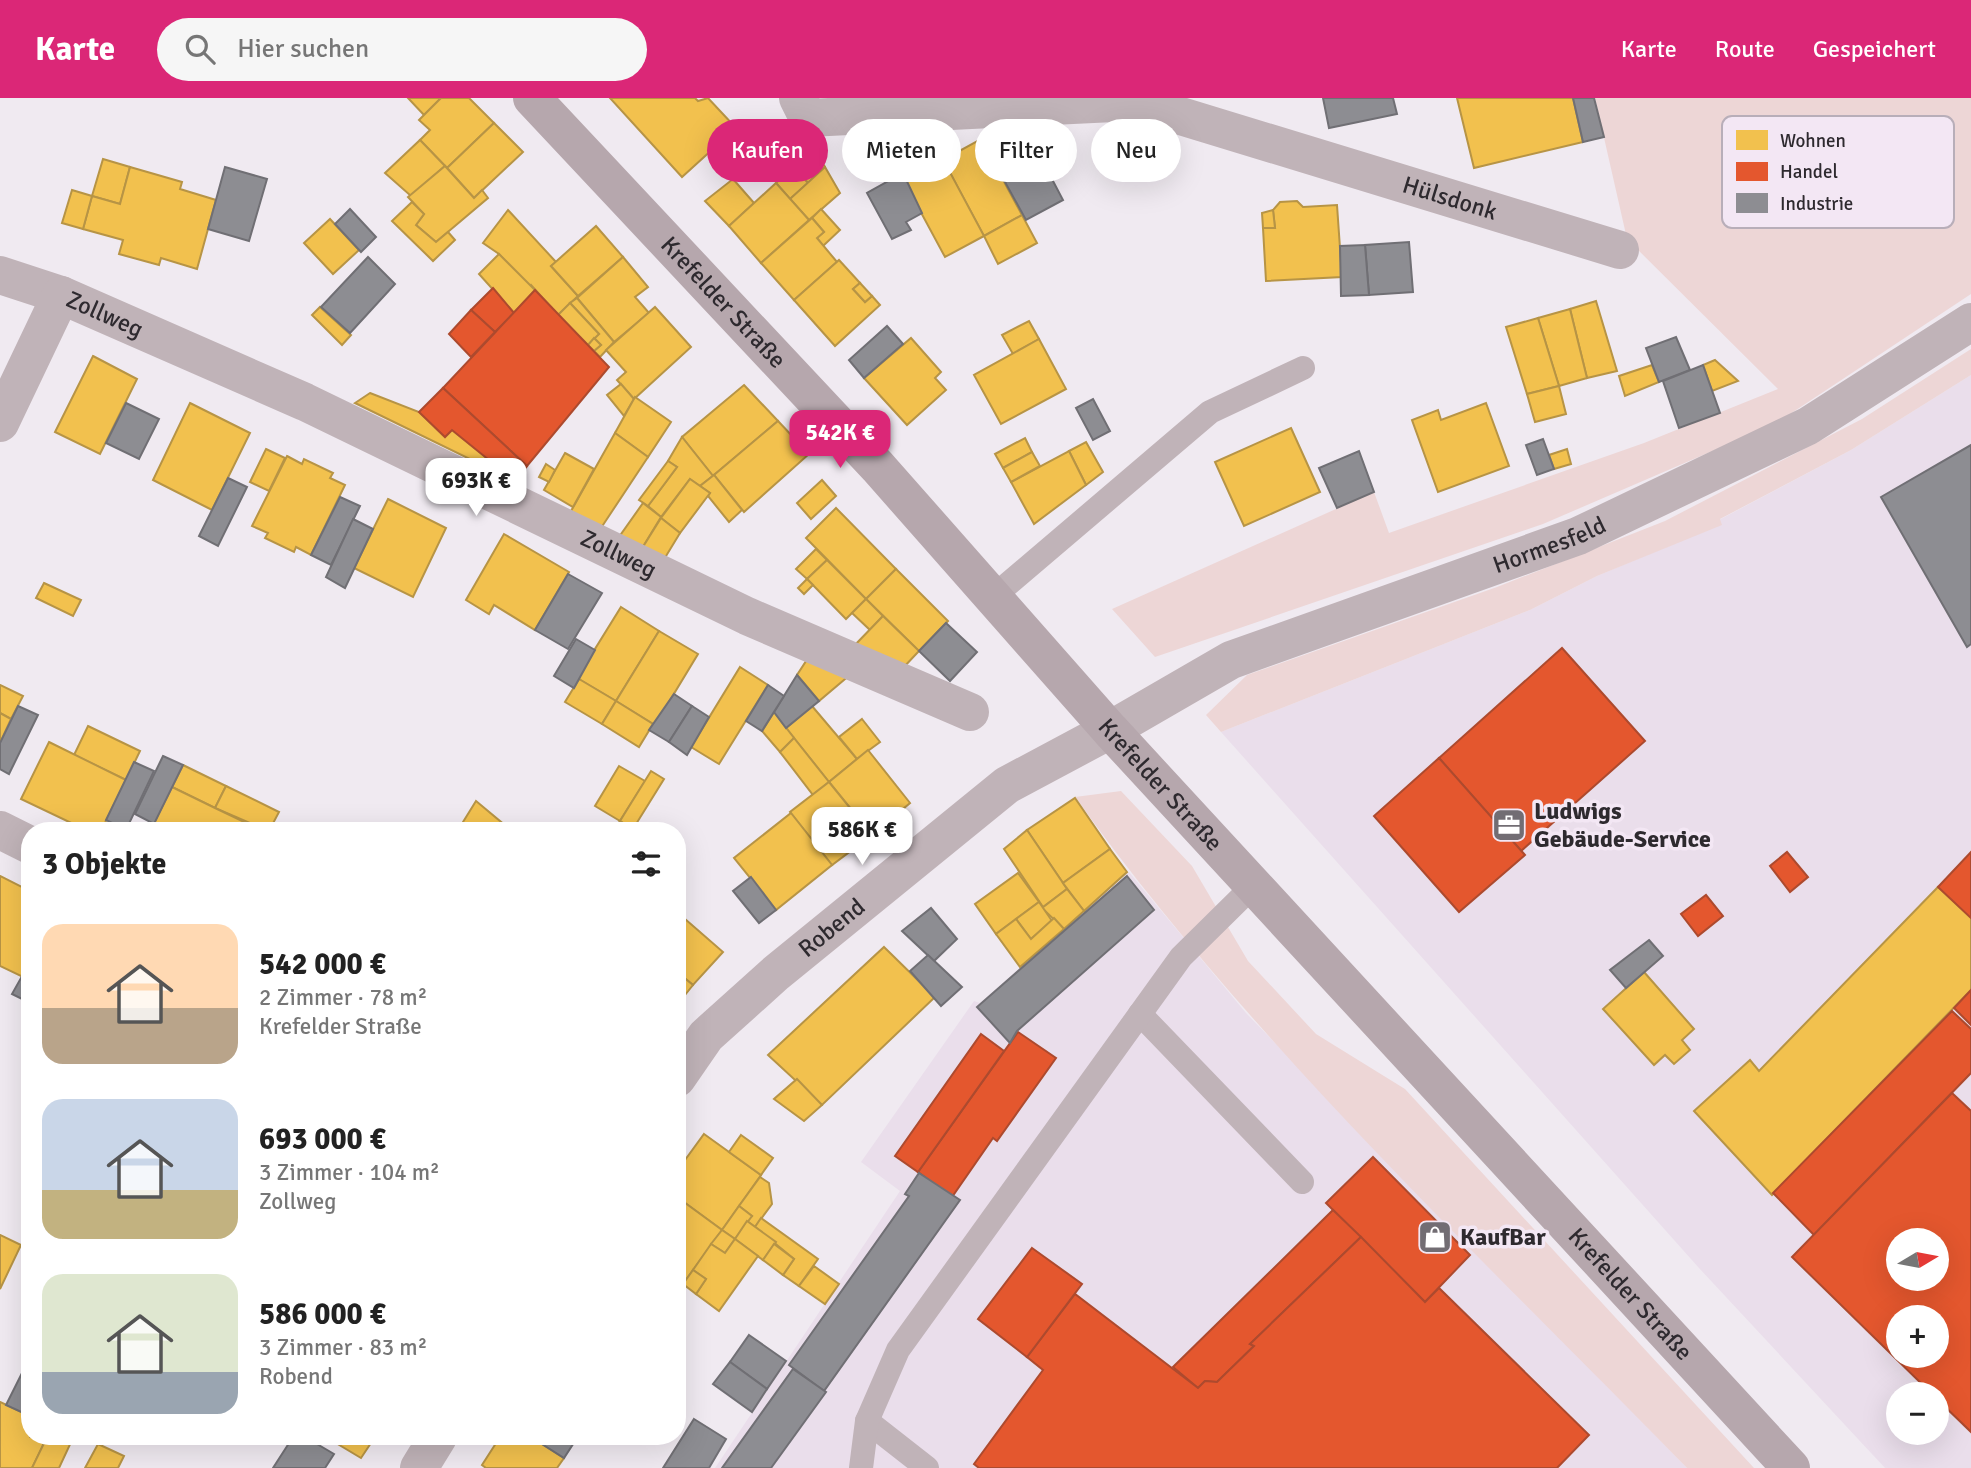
<!DOCTYPE html>
<html lang="de">
<meta charset="utf-8">
<style>
:root{--surface:#fff;--page:#f6f6f6;--text:#222;--muted:#767676;--accent:#db2777}
body{margin:0;font-family:Signika,sans-serif;background:var(--page);color:var(--text);height:100vh;display:flex;flex-direction:column;font-size:26px;white-space:nowrap}
*{box-sizing:border-box;margin:0}
p{font-size:23px;color:var(--muted)}
.icon{flex:none;width:38px;height:38px;fill:none;stroke:currentColor;stroke-width:2;stroke-linecap:round;stroke-linejoin:round}
.map{position:relative;flex:1;overflow:hidden}
.details{position:absolute;left:21px;top:724px;width:665px;height:623px;display:flex;flex-direction:column;background:var(--surface);border-radius:28px;box-shadow:0 7px 28px #0002}
.details>*{flex:none}
.top-card{position:absolute;left:707px;top:21px;width:665px;height:63px;display:flex;gap:14px}
.needle{width:46px;rotate:80deg}
.controls{position:absolute;left:1886px;top:1130px;display:grid;gap:14px}
.controls a{display:grid;place-items:center;width:63px;height:63px;border-radius:50%;background:var(--surface);box-shadow:0 7px 28px #0002;font-size:35px}
.price{position:absolute;translate:-50% -60px;padding:0 16px;border-radius:14px;background:#fff;color:#222;font-size:23px;line-height:46px;filter:drop-shadow(0 2px 4px #0008)}
.price::after{content:'';position:absolute;left:50%;top:42px;width:21px;height:16px;margin-left:-10px;background:inherit;clip-path:polygon(0 0,100% 0,50% 100%)}
.price.current{background:var(--accent);color:#fff}
ul{padding:0;list-style:none}
li{display:flex;align-items:center;gap:21px;height:175px;padding:0 21px}
li span{display:grid;place-items:center;flex:none;width:196px;height:140px;border-radius:21px;color:#555}
li>.icon{margin-inline-start:auto}
span .icon{width:84px;height:84px;fill:#fffc;stroke-width:1}
li b{font-size:30px}
h2{display:flex;justify-content:space-between;align-items:center;height:84px;padding:0 21px;font-size:30px}
.tag{padding:0 24px;border-radius:32px;background:var(--surface);box-shadow:0 7px 28px #0002;font-size:24px;line-height:63px}
.tag.current{background:var(--accent);color:#fff}
header{display:flex;align-items:center;gap:42px;box-sizing:border-box;height:98px;padding:0 35px;background:var(--accent);color:#fff}
header strong{font-size:33px}
nav{display:flex;gap:38px;margin-inline-start:auto;font-size:24px}
.search{width:490px;height:63px;background:var(--page);display:flex;align-items:center;gap:18px;box-sizing:border-box;padding:0 24px;border-radius:38px;color:var(--muted);font-size:26px}
.map>svg:first-child{display:block}
</style>
<header>
<strong>Karte</strong>
<div class="search"><svg class="icon" aria-label="search" viewBox="0 0 24 24"><circle cx="10" cy="10" r="6"/><path d="M15 15l6 6"/></svg>Hier suchen</div>
<nav><a>Karte</a><a>Route</a><a>Gespeichert</a></nav>
</header>
<div class="map">
<svg width="1971" height="1370" viewBox="0 0 1971 1370">
<rect width="100%" height="100%" fill="#f0eaf1"/>
<g fill="#eadeeb" fill-rule="evenodd">
<path d="M1971,277V1370H1885L1699,1170L1221,634L1530,512L1597,478L1721,426L1719,422L1851,352ZM1899,1143H1937V1181H1899ZM1899,1220H1937V1258H1899ZM1899,1297H1937V1335H1899Z"/>
<path d="M1129,774L1246,915L1687,1370H715L900,1093L861,1064L974,903L980,905Z"/>
</g>
<g fill="#edd6d6">
<path d="M1595,0H1971V196L1775,326L1543,426L1155,559L1112,511L1374,394L1389,435L1644,345L1778,291L1627,141Z"/>
<path d="M1971,251V277L1851,352L1720,421L1722,427L1597,478L1530,512L1221,634L1206,617L1247,577L1497,489L1665,423L1862,321Z"/>
<path d="M1121,693L1192,768L1248,863L1316,936L1405,991L1754,1370H1687C1476,1154 1251,944 1075,699Z"/>
</g>
<g fill="#f2c14e" stroke="#b79445" stroke-width="2">
<path d="M408,0H441L424,17Z"/>
<path d="M441,0H469L494,25L447,70L420,42L430,32L419,22Z"/>
<path d="M610,0H695L698,3L708,0L736,30L682,79Z"/>
<path d="M1457,0H1573L1583,44L1474,70Z"/>
<path d="M494,25L523,54L474,100L447,70Z"/>
<path d="M981,41L1022,117L984,138L943,62Z"/>
<path d="M420,42L445,68L411,98L385,75Z"/>
<path d="M814,51L825,69L808,85L794,69Z"/>
<path d="M103,61L130,69L120,106L92,98Z"/>
<path d="M945,65L984,138L945,159L904,83Z"/>
<path d="M445,68L474,100L482,92L488,100L436,144L416,127L424,116L408,99Z"/>
<path d="M130,69L182,84L180,91L216,102L197,171L161,160L159,167L119,156L123,142L83,131L92,98L120,106Z"/>
<path d="M794,69L808,85L790,101L776,85Z"/>
<path d="M825,69L840,95L809,122L790,101Z"/>
<path d="M733,81L754,105L729,128L705,103Z"/>
<path d="M776,85L809,122L761,165L729,128Z"/>
<path d="M72,92L92,98L83,131L62,125Z"/>
<path d="M1297,103L1303,109L1337,107L1342,179L1266,183L1263,130H1275L1273,112L1280,104Z"/>
<path d="M412,104L424,116L416,127L436,144L448,134L455,142L433,163L392,123Z"/>
<path d="M821,111L840,132L823,148L817,140L824,134L812,120Z"/>
<path d="M508,112L556,164L551,168L578,198L558,217L531,187L529,189L499,156L483,145Z"/>
<path d="M1273,112L1275,130H1263L1262,115Z"/>
<path d="M1022,117L1037,145L998,166L984,138Z"/>
<path d="M812,120L824,134L817,140L837,164L794,202L761,165Z"/>
<path d="M330,121L359,152L333,176L304,145Z"/>
<path d="M596,128L623,159L578,198L551,168Z"/>
<path d="M499,156L535,192L514,215L479,176Z"/>
<path d="M623,159L648,189L635,199L649,215L614,244L577,200Z"/>
<path d="M839,162L860,185L853,191L865,204L872,198L880,207L835,248L794,202Z"/>
<path d="M860,185L872,198L865,204L853,191Z"/>
<path d="M577,200L614,244L600,259L594,253L601,247L594,240L599,236L570,205Z"/>
<path d="M1596,203L1617,273L1587,280L1570,211Z"/>
<path d="M570,205L599,236L588,247L558,217Z"/>
<path d="M320,209L351,237L342,247L312,217Z"/>
<path d="M655,209L691,249L634,301L617,282L626,274L606,252Z"/>
<path d="M1570,211L1587,280L1559,288L1538,220Z"/>
<path d="M1538,220L1559,288L1527,296L1506,229Z"/>
<path d="M1029,223L1039,241L1013,256L1002,237Z"/>
<path d="M594,240L601,247L594,253L588,247Z"/>
<path d="M911,240L941,274L935,280L946,292L907,327L864,280Z"/>
<path d="M1039,241L1066,291L1001,326L974,277Z"/>
<path d="M93,258L137,281L100,356L55,334Z"/>
<path d="M1715,262L1738,283L1712,293L1703,267Z"/>
<path d="M1652,267L1659,284L1625,298L1619,278Z"/>
<path d="M621,286L634,301L624,318L607,297Z"/>
<path d="M744,287L778,323L713,378L682,339Z"/>
<path d="M1559,288L1566,316L1535,324L1527,296Z"/>
<path d="M370,295L419,314L445,339L452,332L515,383L355,305Z"/>
<path d="M635,299L671,324L648,359L615,335Z"/>
<path d="M190,305L250,335L212,412L153,382Z"/>
<path d="M1486,305L1509,368L1438,394L1412,322L1438,312L1441,322Z"/>
<path d="M778,323L809,356L744,414L714,377Z"/>
<path d="M1291,330L1320,394L1244,428L1215,364Z"/>
<path d="M615,335L648,359L601,430L571,413Z"/>
<path d="M682,339L713,378L700,388L690,381L661,419L648,408L677,369L668,363Z"/>
<path d="M1025,340L1032,354L1003,370L995,356Z"/>
<path d="M1086,344L1103,374L1086,387L1069,353Z"/>
<path d="M266,351L285,360L269,393L250,384Z"/>
<path d="M1567,351L1571,366L1554,371L1549,357Z"/>
<path d="M1069,353L1086,387L1034,426L1011,384Z"/>
<path d="M1032,354L1040,368L1011,384L1003,370Z"/>
<path d="M565,355L594,371L573,409L544,392Z"/>
<path d="M287,358L302,366L304,361L333,375L330,380L345,387L311,457L296,449L294,454L265,440L268,435L252,428Z"/>
<path d="M668,363L677,369L648,408L639,402Z"/>
<path d="M546,366L555,372L549,384L539,379Z"/>
<path d="M714,377L742,412L729,424L708,398L710,395L700,388Z"/>
<path d="M690,381L710,395L680,435L661,420Z"/>
<path d="M822,382L836,398L811,421L797,405Z"/>
<path d="M388,401L446,430L413,499L354,470Z"/>
<path d="M643,405L661,419L641,452L619,439Z"/>
<path d="M836,410L896,471L866,501L806,440Z"/>
<path d="M661,420L680,435L663,463L641,452Z"/>
<path d="M504,436L569,474L535,532L494,507L489,516L466,502Z"/>
<path d="M816,451L827,462L807,481L796,471Z"/>
<path d="M827,462L866,501L846,521L807,481Z"/>
<path d="M896,471L948,523L919,553L866,501Z"/>
<path d="M807,481L813,487L804,496L798,490Z"/>
<path d="M44,485L81,502L73,518L36,500Z"/>
<path d="M866,501L883,518L870,532L852,515Z"/>
<path d="M621,509L659,533L616,603L577,580Z"/>
<path d="M883,518L919,553L902,571L852,550Z"/>
<path d="M659,533L698,556L655,627L616,603Z"/>
<path d="M810,557L851,576L819,603L797,577Z"/>
<path d="M740,569L768,587L719,666L691,649Z"/>
<path d="M579,581L616,603L602,626L565,604Z"/>
<path d="M0,587L23,598L11,621L0,615Z"/>
<path d="M616,603L653,626L639,649L602,626Z"/>
<path d="M812,608L857,661L829,684L786,630Z"/>
<path d="M774,614L794,640L780,654L762,633Z"/>
<path d="M0,615L11,621L0,645Z"/>
<path d="M862,621L880,644L857,661L839,639Z"/>
<path d="M88,628L140,653L126,682L74,657Z"/>
<path d="M794,640L829,684L813,697L780,654Z"/>
<path d="M49,644L126,682L101,733H88L21,701Z"/>
<path d="M868,652L910,705L872,737L829,684Z"/>
<path d="M183,667L226,688L215,710L172,689Z"/>
<path d="M619,668L645,683L620,723L595,708Z"/>
<path d="M651,673L664,681L633,731L620,723Z"/>
<path d="M829,684L872,737L832,767L790,714Z"/>
<path d="M226,688L279,714L269,733L215,710Z"/>
<path d="M172,689L215,710L263,733H150Z"/>
<path d="M1075,700L1110,751L1063,785L1027,732Z"/>
<path d="M476,703L512,733H474L463,724Z"/>
<path d="M791,715L832,767L776,812L734,760Z"/>
<path d="M620,723L633,731L632,733H613Z"/>
<path d="M1027,732L1067,791L1043,809L1004,751Z"/>
<path d="M1110,751L1127,774L1084,813L1063,785Z"/>
<path d="M1018,775L1039,804L996,836L975,806Z"/>
<path d="M0,778L30,793V864L23,879L0,868Z"/>
<path d="M1938,789L1971,820V892L1772,1097L1694,1013L1750,962L1759,973Z"/>
<path d="M1067,791L1084,813L1064,831L1042,810Z"/>
<path d="M1039,804L1052,823L1031,841L1016,821Z"/>
<path d="M677,814L723,854L693,887L677,874Z"/>
<path d="M1054,820L1064,831L1020,869L996,836L1016,821L1031,841Z"/>
<path d="M884,849L935,899L822,1007L768,957Z"/>
<path d="M677,874L693,887L677,907Z"/>
<path d="M1644,874L1694,931L1682,942L1690,952L1674,966L1665,957L1654,967L1603,911Z"/>
<path d="M797,981L822,1007L804,1023L774,1001Z"/>
<path d="M704,1036L761,1077L722,1132L677,1099V1073Z"/>
<path d="M741,1037L773,1060L761,1077L729,1054Z"/>
<path d="M760,1079L769,1085L772,1106L755,1129L747,1123L752,1118L739,1108Z"/>
<path d="M677,1099L722,1132L683,1186L677,1182Z"/>
<path d="M739,1108L752,1118L735,1141L722,1132Z"/>
<path d="M761,1120L818,1161L799,1188L783,1177L794,1161L755,1129Z"/>
<path d="M747,1123L776,1144L763,1162L735,1141Z"/>
<path d="M722,1132L735,1141L725,1155L711,1146Z"/>
<path d="M0,1137L21,1147L0,1191Z"/>
<path d="M735,1141L758,1158L719,1213L696,1196L706,1181L693,1172L711,1146L725,1155Z"/>
<path d="M774,1146L794,1161L783,1177L763,1162Z"/>
<path d="M814,1168L839,1186L825,1206L799,1188Z"/>
<path d="M693,1172L706,1181L696,1196L683,1186Z"/>
<path d="M0,1304L30,1318V1339H47L32,1370H0Z"/>
<path d="M47,1339L73,1340L59,1370H32Z"/>
<path d="M326,1339H375L361,1360Z"/>
<path d="M500,1339H531L564,1360L557,1370H486L482,1367Z"/>
<path d="M98,1346L124,1358L118,1370H85Z"/>
</g>
<g fill="#e4572e" stroke="#ad4a2e" stroke-width="2" fill-rule="evenodd">
<path d="M493,190L514,215L495,234L471,212Z"/>
<path d="M535,192L609,269L527,368L443,290Z"/>
<path d="M471,212L495,234L471,259L449,236Z"/>
<path d="M443,290L527,368L515,383L452,332L445,339L419,314Z"/>
<path d="M1562,550L1645,643L1521,753L1439,660Z"/>
<path d="M1439,660L1525,757L1459,814L1374,718Z"/>
<path d="M1787,754L1808,779L1790,794L1770,768Z"/>
<path d="M1971,754V820L1938,789Z"/>
<path d="M1706,797L1723,818L1698,838L1681,816Z"/>
<path d="M1971,892V927L1954,910Z"/>
<path d="M1952,913L1971,931V975L1814,1137L1773,1095Z"/>
<path d="M1018,934L1056,960L997,1043L993,1040L952,1099L918,1074Z"/>
<path d="M981,936L1004,953L918,1074L895,1058Z"/>
<path d="M1952,995L1971,1013V1334L1937,1301V1297H1933L1792,1159ZM1899,1143H1937V1181H1899ZM1899,1220H1937V1258H1899Z"/>
<path d="M1373,1059L1470,1157L1425,1204L1326,1105Z"/>
<path d="M1333,1112L1361,1139L1250,1246L1254,1248L1217,1284L1205,1283L1198,1290L1173,1269Z"/>
<path d="M1361,1139L1425,1204L1439,1190L1589,1337L1557,1370H979L974,1366L1043,1272L1027,1259L1075,1196L1198,1290L1205,1283L1217,1284L1254,1248L1250,1246Z"/>
<path d="M1032,1150L1082,1186L1027,1259L978,1221Z"/>
</g>
<g fill="#8d8d92" stroke="#706f74" stroke-width="2">
<path d="M1323,0H1393L1397,16L1329,30Z"/>
<path d="M1573,0H1594L1604,39L1583,44Z"/>
<path d="M799,27L814,51L794,69L773,48Z"/>
<path d="M773,48L794,69L779,82L758,61Z"/>
<path d="M1043,64L1063,102L1026,122L1005,84Z"/>
<path d="M225,69L267,81L249,143L208,131Z"/>
<path d="M903,75L922,115L906,124L911,132L892,141L867,95Z"/>
<path d="M350,111L376,139L361,154L335,126Z"/>
<path d="M1409,144L1413,194L1369,197L1365,147Z"/>
<path d="M1365,147L1369,197L1341,198L1340,148Z"/>
<path d="M368,159L395,186L350,235L321,209Z"/>
<path d="M887,228L903,246L864,280L849,262Z"/>
<path d="M1676,239L1690,272L1659,284L1646,250Z"/>
<path d="M1703,267L1720,315L1679,330L1663,283Z"/>
<path d="M1093,301L1110,333L1093,342L1076,310Z"/>
<path d="M126,305L159,321L139,361L106,345Z"/>
<path d="M1543,341L1554,371L1537,377L1526,347Z"/>
<path d="M1971,347V546L1967,549L1881,399Z"/>
<path d="M1359,353L1374,394L1337,410L1319,370Z"/>
<path d="M228,380L247,389L218,448L199,438Z"/>
<path d="M340,399L360,408L331,467L311,457Z"/>
<path d="M353,421L373,431L345,490L326,479Z"/>
<path d="M568,476L602,495L568,551L535,532Z"/>
<path d="M946,525L977,554L950,583L919,553Z"/>
<path d="M576,541L595,552L574,590L554,578Z"/>
<path d="M797,577L819,603L786,630L774,614Z"/>
<path d="M768,587L784,598L762,633L746,623Z"/>
<path d="M674,596L692,608L669,644L649,632Z"/>
<path d="M18,608L38,617L9,676L0,671V645Z"/>
<path d="M692,608L709,619L687,657L669,644Z"/>
<path d="M163,658L183,667L154,726L135,716Z"/>
<path d="M134,664L154,673L126,732L106,722Z"/>
<path d="M1127,778L1154,812L1017,933L1010,945L977,909Z"/>
<path d="M751,779L776,812L759,825L733,793Z"/>
<path d="M931,810L957,841L934,863L902,833Z"/>
<path d="M1649,842L1663,858L1626,890L1610,872Z"/>
<path d="M928,857L962,889L941,908L910,873Z"/>
<path d="M30,864V905L12,896Z"/>
<path d="M919,1075L960,1102L824,1293L789,1267L909,1098L905,1096Z"/>
<path d="M749,1237L786,1263L767,1291L730,1264Z"/>
<path d="M730,1264L767,1291L752,1314L713,1286Z"/>
<path d="M25,1269L30,1271V1318L6,1307Z"/>
<path d="M793,1271L826,1294L771,1370H722Z"/>
<path d="M694,1321L726,1341L709,1370H663Z"/>
<path d="M293,1339H305L334,1356L325,1370H273Z"/>
<path d="M531,1339H568L575,1343L564,1360Z"/>
</g>
<g fill="none" stroke-linecap="round" stroke-linejoin="round">
<g stroke="#c0b3b8" stroke-width="24">
<path d="M994,498L1210,314L1303,270"/>
<path d="M1140,916L1302,1084"/>
<path d="M867,1323L927,1370"/>
<path d="M861,1370L867,1323L898,1252L1181,859L1253,788"/>
</g>
<g stroke="#c0b3b8" stroke-width="38">
<path id="s1" d="M798,0L808,20L1135,4L1620,152"/>
<path id="s2" d="M0,177L61,197L305,304L747,518L970,614"/>
<path d="M0,325L61,197"/>
<path d="M0,732L30,747"/>
<path id="s3" d="M677,980L706,938L776,875L1007,687L1110,632L1231,562L1578,438L1808,328L1971,224"/>
<path d="M419,1370L438,1339"/>
</g>
<path stroke="#b6a7ad" stroke-width="38" id="s4" d="M532,0L878,369L1110,632L1791,1370"/>
</g>
<defs>
<g id="office-square" transform="scale(1.75)"><rect x="-9" y="-9" width="18" height="18" rx="4" fill="#726d73" stroke="#f3e7f4"/><path d="M-6-3h4V-5.5h4V-3h4V5H-6ZM-1-4.5V-3h2v-1.5ZM-6 0V1H6V0Z" fill="#fff"/></g>
<g id="shop-square" transform="scale(1.75)"><rect x="-9" y="-9" width="18" height="18" rx="4" fill="#726d73" stroke="#f3e7f4"/><path d="M-5-2.5h2.3a2.7 3.5 0 0 1 5.4 0H5L5.5 6h-11ZM-1.5-2.5h3a1.5 2.3 0 0 0-3 0Z" fill="#fff"/></g>
</defs>
<g fill-rule="evenodd">
<use href="#office-square" x="1509" y="727"/>
<use href="#shop-square" x="1435" y="1139"/>
</g>
<g text-anchor="middle" dominant-baseline="central" stroke-width="7" stroke-linejoin="round" paint-order="stroke">
<g font-size="24" fill="#2e2a2f" stroke="#f3e7f4">
<text stroke="none"><textPath href="#s1" startOffset="679">Hülsdonk</textPath></text>
<text stroke="none"><textPath href="#s4" startOffset="280">Krefelder Straße</textPath></text>
<text stroke="none"><textPath href="#s2" startOffset="112">Zollweg</textPath></text>
<text stroke="none"><textPath href="#s3" startOffset="1038">Hormesfeld</textPath></text>
<text stroke="none"><textPath href="#s2" startOffset="679">Zollweg</textPath></text>
<text stroke="none"><textPath href="#s4" startOffset="931">Krefelder Straße</textPath></text>
<text stroke="none"><textPath href="#s3" startOffset="217">Robend</textPath></text>
<text stroke="none"><textPath href="#s4" startOffset="1624">Krefelder Straße</textPath></text>
</g>
<g font-size="24" font-weight="bold" fill="#2e2a2f" stroke="#f3e7f4" text-anchor="start">
<text x="1534" y="713">Ludwigs<tspan x="1534" dy="28">Gebäude-Service</tspan></text>
<text x="1460" y="1139">KaufBar</text>
</g>
</g>
<rect x="1722" y="18" width="232" height="112" rx="10" fill="#f3e7f4" stroke="#b8aeb9" stroke-width="2"/>
<rect x="1736" y="32" width="32" height="20" fill="#f2c14e"/>
<rect x="1736" y="64" width="32" height="19" fill="#e4572e"/>
<rect x="1736" y="95" width="32" height="20" fill="#8d8d92"/>
<g font-size="19" fill="#2e2a2f">
<text x="1780" y="49">Wohnen</text>
<text x="1780" y="80">Handel</text>
<text x="1780" y="112">Industrie</text>
</g>
</svg>
<div class="controls">
<a><svg class="needle" viewBox="-14 -14 28 28"><path d="M0-13l5 13h-10z" fill="#e53935"/><path d="M0 13l5-13h-10z" fill="#767676"/></svg></a>
<a>+</a>
<a>−</a>
</div>
<b class="price current" style="left:840px;top:372px">542K €</b>
<b class="price" style="left:476px;top:420px">693K €</b>
<b class="price" style="left:862px;top:769px">586K €</b>
<div class="top-card">
<a class="tag current">Kaufen</a>
<a class="tag">Mieten</a>
<a class="tag">Filter</a>
<a class="tag">Neu</a>
</div>
<section class="details">
<h2>3 Objekte<svg class="icon" aria-label="filters" viewBox="0 0 24 24"><path d="M4 7h16M4 17h16"/><circle cx="9" cy="7" r="2"/><circle cx="15" cy="17" r="2"/></svg></h2>
<ul>
<li><span style="background:linear-gradient(#ffd9b3 60%,#b9a48a 0)"><svg class="icon" aria-label="home" viewBox="0 0 24 24"><path d="M3 11l9-7 9 7M6 9v11h12V9"/></svg></span><div><b>542 000 €</b><p>2 Zimmer · 78 m²</p><p>Krefelder Straße</p></div></li>
<li><span style="background:linear-gradient(#c9d6e8 65%,#c2b280 0)"><svg class="icon" aria-label="home" viewBox="0 0 24 24"><path d="M3 11l9-7 9 7M6 9v11h12V9"/></svg></span><div><b>693 000 €</b><p>3 Zimmer · 104 m²</p><p>Zollweg</p></div></li>
<li><span style="background:linear-gradient(#dfe7d0 70%,#9aa5b1 0)"><svg class="icon" aria-label="home" viewBox="0 0 24 24"><path d="M3 11l9-7 9 7M6 9v11h12V9"/></svg></span><div><b>586 000 €</b><p>3 Zimmer · 83 m²</p><p>Robend</p></div></li>
</ul>
</section>
</div>
